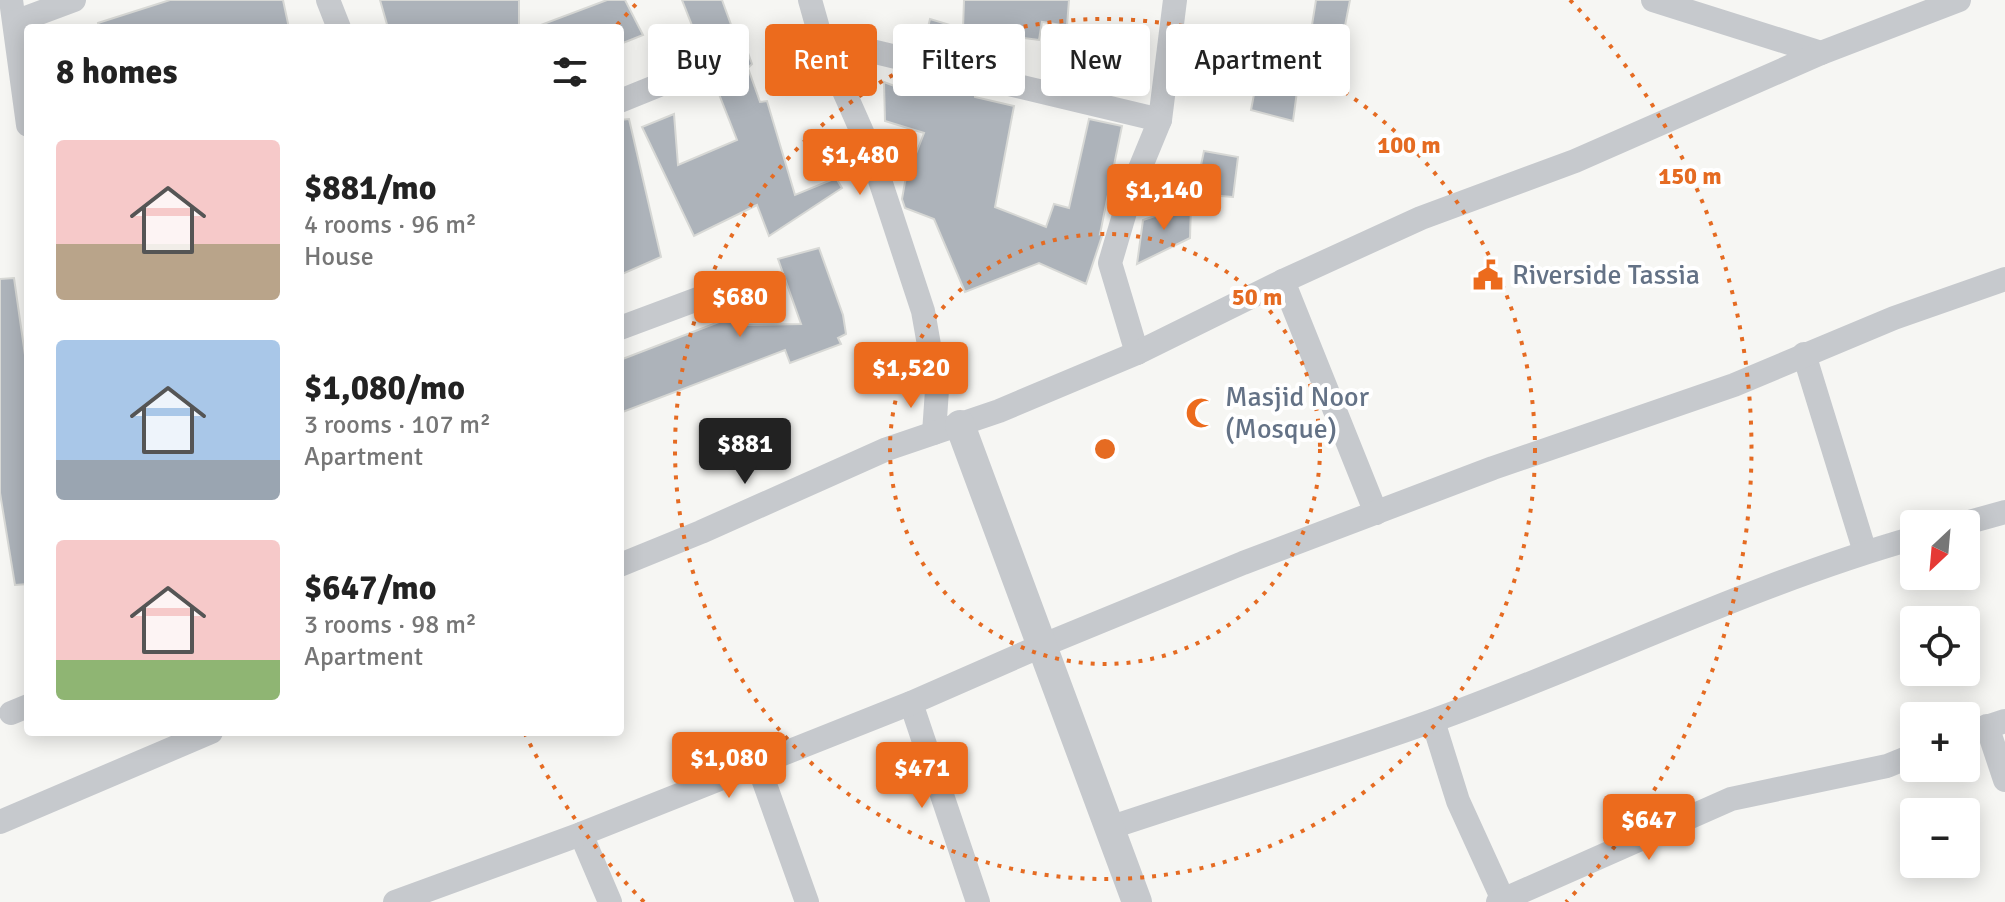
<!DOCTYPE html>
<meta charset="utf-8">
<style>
:root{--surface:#fff;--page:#f6f6f6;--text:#222;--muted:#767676;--accent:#ec6b1d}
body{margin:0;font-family:Signika,sans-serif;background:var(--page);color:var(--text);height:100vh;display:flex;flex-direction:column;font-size:30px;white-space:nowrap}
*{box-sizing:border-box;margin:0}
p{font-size:26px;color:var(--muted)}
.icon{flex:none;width:44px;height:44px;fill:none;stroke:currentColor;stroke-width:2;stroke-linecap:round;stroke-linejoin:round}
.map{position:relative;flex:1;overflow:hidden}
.drawer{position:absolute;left:24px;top:24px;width:600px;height:712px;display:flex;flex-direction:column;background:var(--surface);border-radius:8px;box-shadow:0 4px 20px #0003}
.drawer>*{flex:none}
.banner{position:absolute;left:648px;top:24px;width:760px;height:72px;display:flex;gap:16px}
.needle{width:52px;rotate:206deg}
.fabs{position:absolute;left:1900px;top:510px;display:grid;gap:16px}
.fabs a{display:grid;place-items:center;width:80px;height:80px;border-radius:8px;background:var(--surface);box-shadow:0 4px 20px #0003;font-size:40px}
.price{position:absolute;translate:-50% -68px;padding:0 18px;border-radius:8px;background:var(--accent);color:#fff;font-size:26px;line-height:52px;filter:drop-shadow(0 2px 4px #0008)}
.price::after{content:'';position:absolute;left:50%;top:48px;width:24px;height:18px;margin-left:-12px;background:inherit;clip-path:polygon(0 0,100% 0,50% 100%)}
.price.on{background:#222;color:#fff}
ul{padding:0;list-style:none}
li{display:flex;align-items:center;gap:24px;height:200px;padding:0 32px}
li span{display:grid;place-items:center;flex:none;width:224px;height:160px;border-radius:8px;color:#555}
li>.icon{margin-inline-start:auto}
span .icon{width:96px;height:96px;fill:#fffc;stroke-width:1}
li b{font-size:34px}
h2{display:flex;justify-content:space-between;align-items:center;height:96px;padding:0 32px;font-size:34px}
.pill{padding:0 28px;border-radius:8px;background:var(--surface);box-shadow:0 4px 20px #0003;font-size:28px;line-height:72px}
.pill.on{background:var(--accent);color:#fff}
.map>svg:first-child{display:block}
</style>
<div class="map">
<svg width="2005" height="902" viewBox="0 0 2005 902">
<rect width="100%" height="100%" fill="#f6f6f3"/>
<g fill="#adb3ba" stroke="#d7d8d5" stroke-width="2">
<path d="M170,0H283L289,28H99L98,23Z"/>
<path d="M380,0H519V28H388Z"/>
<path d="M607,0H625L643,35L623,43L620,39V28H539L538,26Z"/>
<path d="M682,0H722L733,30L739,28L752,64L748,68L760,102L767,101L795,195L836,178L842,188L769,236L757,205L694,236L642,127L674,114L678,165L737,140Z"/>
<path d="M964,0H1069L1067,26L1042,22L1039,40L968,31L958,56L923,48L930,19L963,29Z"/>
<path d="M1316,0H1350L1344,31L1312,25Z"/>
<path d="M1267,26L1305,32L1293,121L1251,110Z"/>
<path d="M897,72L975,91V97L1014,106L995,207L1046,227L1054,204L1069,208L1089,119L1122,126L1100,234L1103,233L1086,284L1039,263L965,292L934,219L905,208L902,199L905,182L924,133L885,121L884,82L897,87Z"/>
<path d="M629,119L661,257L620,275V120Z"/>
<path d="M1204,151L1238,157L1233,197L1195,194Z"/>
<path d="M1191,204L1190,238L1137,264L1143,220Z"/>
<path d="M819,248L843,315L846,334L838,338L841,344L790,363L785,350L620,413V360L737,315L745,325L801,324L778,259Z"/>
<path d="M14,278L28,376V584L15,585L0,493V279Z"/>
</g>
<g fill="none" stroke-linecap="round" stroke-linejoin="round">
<g stroke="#c6c9cd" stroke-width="24">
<path d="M11,0L28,125"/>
<path d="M328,0L339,28"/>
<path d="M810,0L821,39L870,150L923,311L937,390L934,433"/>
<path d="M1653,0L1821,53"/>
<path d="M15,22L74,0"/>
<path d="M821,39L1160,120"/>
<path d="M620,101L657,86"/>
<path d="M1283,281L1376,513"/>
<path d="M620,328L722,290"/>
<path d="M1137,353L1110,263L1132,188L1160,120L1175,0"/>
<path d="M1804,354L1865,552"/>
<path d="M1962,524L2005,512"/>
<path d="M620,565L701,532L887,449L999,411L1137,353L1283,281L1421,218L1575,161L1821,53L1959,0"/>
<path d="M911,703L978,902"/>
<path d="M11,713L28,706"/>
<path d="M1433,721L1458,801L1504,902"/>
<path d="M1987,726L2005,780"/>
<path d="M1966,734L2005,721"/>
<path d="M757,762L807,902"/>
<path d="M0,822L211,732"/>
<path d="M1109,828C1217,792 1326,759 1432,721C1594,663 1749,585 1914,538"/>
<path d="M581,834L610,902"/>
<path d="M395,902L581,834L911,703L1041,646L1243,563L1493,468L1734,385L1894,318L2005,279"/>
<path d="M1498,902L1731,799L1887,766L1914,755"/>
</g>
<path stroke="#c6c9cd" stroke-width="30" d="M960,425L1137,902"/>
</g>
<g fill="none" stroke="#e56b22" stroke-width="4" stroke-dasharray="4 8">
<circle cx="1105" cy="449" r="215"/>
<circle cx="1105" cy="449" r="430"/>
<path d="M644 902A646 646 0 0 1 524 732M617 25A646 646 0 0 1 640 0M1570 0A646 646 0 0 1 1566 902"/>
</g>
<defs>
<g id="civic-bare" transform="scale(2.4)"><path d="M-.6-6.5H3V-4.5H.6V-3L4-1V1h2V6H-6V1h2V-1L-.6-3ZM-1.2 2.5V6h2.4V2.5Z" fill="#ec6b1d" stroke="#fff" stroke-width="2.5" paint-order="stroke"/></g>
<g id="mosque-bare" transform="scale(2.4)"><path d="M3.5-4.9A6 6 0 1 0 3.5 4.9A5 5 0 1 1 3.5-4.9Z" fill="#ec6b1d" stroke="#fff" stroke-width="2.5" paint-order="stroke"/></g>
</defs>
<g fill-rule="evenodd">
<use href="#civic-bare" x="1488" y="275"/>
<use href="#mosque-bare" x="1201" y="413"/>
</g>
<g text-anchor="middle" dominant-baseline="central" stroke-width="8" stroke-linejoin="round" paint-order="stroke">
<g font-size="28" fill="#647286" stroke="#fff" text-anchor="start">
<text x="1512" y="275">Riverside Tassia</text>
<text x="1225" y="397">Masjid Noor<tspan x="1225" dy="32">(Mosque)</tspan></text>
</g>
</g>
<circle cx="1105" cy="449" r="12" fill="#e56b22" stroke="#fff" stroke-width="4"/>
<g font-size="24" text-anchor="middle" font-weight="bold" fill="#e56b22" stroke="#fff" stroke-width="8" stroke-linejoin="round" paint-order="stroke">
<text x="1409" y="153">100 m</text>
<text x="1690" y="184">150 m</text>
<text x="1257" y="305">50 m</text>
</g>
</svg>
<div class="fabs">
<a><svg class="needle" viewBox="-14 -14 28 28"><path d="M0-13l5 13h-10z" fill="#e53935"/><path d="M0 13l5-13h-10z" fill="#767676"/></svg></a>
<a><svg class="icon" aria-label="locate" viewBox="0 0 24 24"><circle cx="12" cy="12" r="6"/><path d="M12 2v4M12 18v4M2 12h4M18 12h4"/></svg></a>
<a>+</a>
<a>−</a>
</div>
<b class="price" style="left:860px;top:197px">$1,480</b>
<b class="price" style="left:1164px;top:232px">$1,140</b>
<b class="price" style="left:740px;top:339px">$680</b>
<b class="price" style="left:911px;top:410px">$1,520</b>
<b class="price on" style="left:745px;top:486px">$881</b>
<b class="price" style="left:729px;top:800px">$1,080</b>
<b class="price" style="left:922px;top:810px">$471</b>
<b class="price" style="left:1649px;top:862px">$647</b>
<div class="banner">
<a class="pill">Buy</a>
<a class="pill on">Rent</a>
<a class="pill">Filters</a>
<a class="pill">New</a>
<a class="pill">Apartment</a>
</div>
<section class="drawer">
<h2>8 homes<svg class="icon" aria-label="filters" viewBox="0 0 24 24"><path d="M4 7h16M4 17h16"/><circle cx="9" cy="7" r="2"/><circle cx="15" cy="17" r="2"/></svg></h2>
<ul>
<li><span style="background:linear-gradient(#f6c9c9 65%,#b9a48a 0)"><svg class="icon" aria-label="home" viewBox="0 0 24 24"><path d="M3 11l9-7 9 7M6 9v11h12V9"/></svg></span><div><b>$881/mo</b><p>4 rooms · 96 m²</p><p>House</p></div></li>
<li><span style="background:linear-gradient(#a9c7e8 75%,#9aa5b1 0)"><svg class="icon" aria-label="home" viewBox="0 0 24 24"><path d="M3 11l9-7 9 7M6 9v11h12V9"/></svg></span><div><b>$1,080/mo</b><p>3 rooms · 107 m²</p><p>Apartment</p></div></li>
<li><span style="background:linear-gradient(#f6c9c9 75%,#8fb573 0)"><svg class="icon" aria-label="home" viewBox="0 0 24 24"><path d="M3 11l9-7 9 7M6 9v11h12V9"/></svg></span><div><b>$647/mo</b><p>3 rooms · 98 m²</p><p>Apartment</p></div></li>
</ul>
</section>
</div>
